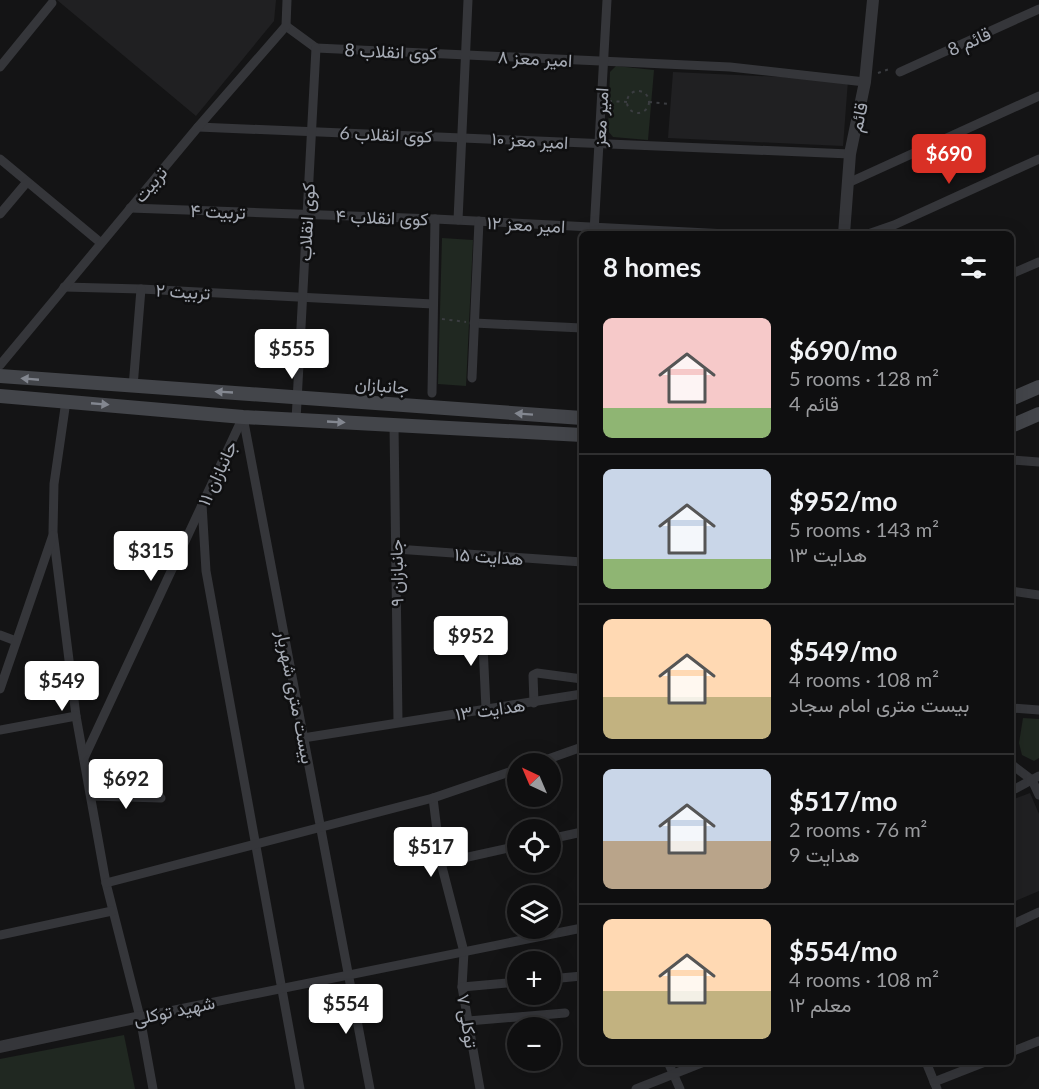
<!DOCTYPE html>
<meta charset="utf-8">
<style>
:root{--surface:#0f0f10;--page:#1d1d1e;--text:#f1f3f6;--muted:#9b9c9f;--line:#2f2f30;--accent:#d93025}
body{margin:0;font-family:Lato,Vazirmatn,sans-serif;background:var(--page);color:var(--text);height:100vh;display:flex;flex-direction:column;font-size:22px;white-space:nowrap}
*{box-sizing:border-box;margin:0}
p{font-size:20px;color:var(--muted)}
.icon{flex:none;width:33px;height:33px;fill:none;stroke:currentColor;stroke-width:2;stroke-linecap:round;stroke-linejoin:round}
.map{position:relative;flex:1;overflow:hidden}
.panel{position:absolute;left:579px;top:231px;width:435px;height:834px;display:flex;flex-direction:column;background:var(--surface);border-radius:9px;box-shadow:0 6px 24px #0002,0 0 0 2px var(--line)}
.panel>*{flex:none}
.needle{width:39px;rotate:316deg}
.controls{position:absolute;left:507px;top:753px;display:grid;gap:12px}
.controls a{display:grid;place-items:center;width:54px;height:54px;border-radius:50%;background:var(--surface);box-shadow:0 6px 24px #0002,0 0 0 2px var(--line);font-size:30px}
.price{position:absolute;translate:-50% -51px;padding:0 14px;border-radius:6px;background:#fff;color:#222;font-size:20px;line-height:39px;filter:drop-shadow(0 2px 3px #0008)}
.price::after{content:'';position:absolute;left:50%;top:36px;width:18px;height:14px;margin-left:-9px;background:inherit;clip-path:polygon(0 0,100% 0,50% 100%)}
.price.current{background:var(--accent);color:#fff}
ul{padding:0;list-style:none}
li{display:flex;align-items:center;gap:18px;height:150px;padding:0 24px}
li+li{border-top:2px solid var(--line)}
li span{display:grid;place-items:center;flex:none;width:168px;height:120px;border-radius:9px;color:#555}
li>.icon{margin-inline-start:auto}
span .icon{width:72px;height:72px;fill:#fffc;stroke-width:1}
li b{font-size:26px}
h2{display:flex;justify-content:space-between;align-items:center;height:72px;padding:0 24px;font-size:26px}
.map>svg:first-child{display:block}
</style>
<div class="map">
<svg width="1039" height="1089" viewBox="0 0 1039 1089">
<rect width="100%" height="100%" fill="#141415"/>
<g fill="#202022">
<path d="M57,0H276L274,21L196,116Z"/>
<path d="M673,72L848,80L843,146L668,138Z"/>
<path d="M1030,793L1039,814V891L1011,903V800Z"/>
</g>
<g fill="#202821">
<path d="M616,66L654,70L648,140L613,137L608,131L610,72Z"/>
<path d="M442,238L473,240L466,386L438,384Z"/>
<path d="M1023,718L1039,719V758L1034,761L1022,755L1019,743Z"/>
<path d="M124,1035L135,1089H0V1059Z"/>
</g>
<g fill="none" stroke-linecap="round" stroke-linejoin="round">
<g stroke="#3b3d41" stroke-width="2" stroke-dasharray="3 4.5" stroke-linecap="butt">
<path d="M878,73L892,68"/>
<circle cx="638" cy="102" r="11"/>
<path d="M609,101L627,102"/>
<path d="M649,102L670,104"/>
<path d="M442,319L466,322"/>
</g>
<g stroke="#35363a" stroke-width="9">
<path d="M286,26L316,48"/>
<path d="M316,48L730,67L865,82"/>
<path d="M0,67L52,3"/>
<path d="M900,72L1039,9"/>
<path d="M198,127L850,154"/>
<path d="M0,159L101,243"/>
<path d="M848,183L1039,96"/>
<path d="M130,208L435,219L727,234"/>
<path d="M0,214L27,182"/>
<path d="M458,220L468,0"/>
<path d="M594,232L607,0"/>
<path d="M868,234L894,225L1039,159"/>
<path d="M1011,274L1039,262"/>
<path d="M64,287L141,289L433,304"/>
<path d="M474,323L582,328"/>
<path d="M0,365L198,127L286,26L287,0"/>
<path d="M472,378L479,221"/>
<path d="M133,387L141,289"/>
<path d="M432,393L435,219"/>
<path d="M66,401L54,484L53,532L76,716L106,883L140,1017L153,1089"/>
<path d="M243,417L370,1089"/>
<path d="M296,420L316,48"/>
<path d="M394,425L398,722"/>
<path d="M1011,460L1039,462"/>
<path d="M202,504L206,571L300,1089"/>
<path d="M396,549L582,562"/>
<path d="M1011,591L1039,595"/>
<path d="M482,624L486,709"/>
<path d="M0,635L16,641"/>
<path d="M0,689L53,535"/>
<path d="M534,703L533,675L537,673L582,679"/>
<path d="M1011,708L1039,710"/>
<path d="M0,730L76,716"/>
<path d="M303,738L582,694"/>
<path d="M84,758L243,417"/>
<path d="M534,764L582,747"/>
<path d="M1011,764L1032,780L1039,795"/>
<path d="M1011,791L1039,776"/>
<path d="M91,796L161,798"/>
<path d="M433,798L441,863L464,952L462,987L480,1089"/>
<path d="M550,839L582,832"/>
<path d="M441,863L518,846"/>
<path d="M106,883L433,798L518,769"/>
<path d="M1011,925L1039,912"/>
<path d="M0,935L112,911"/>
<path d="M550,979L582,976"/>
<path d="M462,987L518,982"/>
<path d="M140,1017L582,928"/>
<path d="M468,1021L565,1013"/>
<path d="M1011,1052L1039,1041"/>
<path d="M668,1062L680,1089"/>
<path d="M926,1062L937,1089"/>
<path d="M934,1082L985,1062"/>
<path d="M636,1089L704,1062"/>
</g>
<g stroke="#35363a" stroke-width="12">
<path d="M844,234L850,154L865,82L873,0"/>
<path d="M0,1047L140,1017"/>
</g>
<g stroke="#43454a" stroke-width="14">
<path d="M0,376L582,418"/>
<path d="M0,396L243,417L582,435"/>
<path d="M1011,399L1039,387"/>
<path d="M1011,426L1039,414"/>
</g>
</g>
<defs><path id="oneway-solid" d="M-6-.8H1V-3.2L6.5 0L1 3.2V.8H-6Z" transform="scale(1.5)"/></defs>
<g fill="#838790">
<use href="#oneway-solid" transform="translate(30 379) rotate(-175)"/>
<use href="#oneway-solid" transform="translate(224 392) rotate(-177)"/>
<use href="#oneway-solid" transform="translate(100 404) rotate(5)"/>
<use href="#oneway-solid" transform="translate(524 414) rotate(-176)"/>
<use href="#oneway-solid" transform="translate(336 422) rotate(3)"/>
</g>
<g text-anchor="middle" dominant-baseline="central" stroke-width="5" stroke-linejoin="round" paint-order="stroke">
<g font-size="18" fill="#a6abb5" stroke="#0f0f10">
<text transform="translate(969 41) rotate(-24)">قائم 8</text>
<text transform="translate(391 51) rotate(2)">کوی انقلاب 8</text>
<text transform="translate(535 58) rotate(3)">امیر معز ۸</text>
<text transform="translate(600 117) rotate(-87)">امیر معز</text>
<text transform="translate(858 117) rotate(-78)">قائم</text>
<text transform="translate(386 134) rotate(2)">کوی انقلاب 6</text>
<text transform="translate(530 140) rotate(3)">امیر معز ۱۰</text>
<text transform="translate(150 184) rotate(-50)">تربیت</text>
<text transform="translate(218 211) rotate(2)">تربیت ۴</text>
<text transform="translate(382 217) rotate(2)">کوی انقلاب ۴</text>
<text transform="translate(306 222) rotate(-87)">کوی انقلاب</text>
<text transform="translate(526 224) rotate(3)">امیر معز ۱۲</text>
<text transform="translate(183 291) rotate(3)">تربیت ۲</text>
<text transform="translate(382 385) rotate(5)">جانبازان</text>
<text transform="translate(217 473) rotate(-65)">جانبازان ۱۱</text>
<text transform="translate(489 556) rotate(4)">هدایت ۱۵</text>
<text transform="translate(396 573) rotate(-91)">جانبازان ۹</text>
<text transform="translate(296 697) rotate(79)">بیست متری شهریار</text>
<text transform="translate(490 709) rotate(-8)">هدایت ۱۳</text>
<text transform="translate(174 1010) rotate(-12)">شهید توکلی</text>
<text transform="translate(468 1021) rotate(81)">توکلی ۷</text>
</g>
</g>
</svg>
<div class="controls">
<a><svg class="needle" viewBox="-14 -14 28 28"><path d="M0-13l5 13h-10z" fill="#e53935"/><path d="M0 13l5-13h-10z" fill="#9b9c9f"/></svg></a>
<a><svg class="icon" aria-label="locate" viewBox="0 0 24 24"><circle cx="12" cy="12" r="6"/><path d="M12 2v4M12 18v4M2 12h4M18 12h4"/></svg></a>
<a><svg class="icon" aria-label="layers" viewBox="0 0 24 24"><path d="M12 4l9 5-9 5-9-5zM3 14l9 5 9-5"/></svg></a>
<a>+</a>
<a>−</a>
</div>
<b class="price current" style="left:949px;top:185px">$690</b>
<b class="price" style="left:292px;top:380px">$555</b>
<b class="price" style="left:151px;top:582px">$315</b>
<b class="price" style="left:471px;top:667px">$952</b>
<b class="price" style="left:62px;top:712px">$549</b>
<b class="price" style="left:126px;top:810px">$692</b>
<b class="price" style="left:431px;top:878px">$517</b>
<b class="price" style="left:346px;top:1035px">$554</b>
<section class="panel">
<h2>8 homes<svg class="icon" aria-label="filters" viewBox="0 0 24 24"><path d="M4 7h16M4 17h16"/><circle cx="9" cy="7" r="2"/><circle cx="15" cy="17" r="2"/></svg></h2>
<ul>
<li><span style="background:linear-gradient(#f6c9c9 75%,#8fb573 0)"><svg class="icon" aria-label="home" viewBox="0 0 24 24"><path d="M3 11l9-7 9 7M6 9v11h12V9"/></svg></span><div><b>$690/mo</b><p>5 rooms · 128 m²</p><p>قائم 4</p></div></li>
<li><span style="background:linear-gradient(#c9d6e8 75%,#8fb573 0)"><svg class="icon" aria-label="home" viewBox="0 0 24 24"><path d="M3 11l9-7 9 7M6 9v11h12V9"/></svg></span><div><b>$952/mo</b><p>5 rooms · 143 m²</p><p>هدایت ۱۳</p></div></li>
<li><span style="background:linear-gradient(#ffd9b3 65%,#c2b280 0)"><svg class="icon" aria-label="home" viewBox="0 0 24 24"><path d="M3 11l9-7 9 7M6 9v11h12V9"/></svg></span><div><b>$549/mo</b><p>4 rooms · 108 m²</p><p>بیست متری امام سجاد</p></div></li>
<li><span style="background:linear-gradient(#c9d6e8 60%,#b9a48a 0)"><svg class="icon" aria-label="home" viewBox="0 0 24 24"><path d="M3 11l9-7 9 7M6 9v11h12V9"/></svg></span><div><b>$517/mo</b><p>2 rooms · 76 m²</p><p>هدایت 9</p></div></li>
<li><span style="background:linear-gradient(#ffd9b3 60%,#c2b280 0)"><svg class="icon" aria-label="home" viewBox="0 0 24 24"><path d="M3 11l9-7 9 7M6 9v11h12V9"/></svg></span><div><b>$554/mo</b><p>4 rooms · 108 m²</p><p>معلم ۱۲</p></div></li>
</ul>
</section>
</div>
